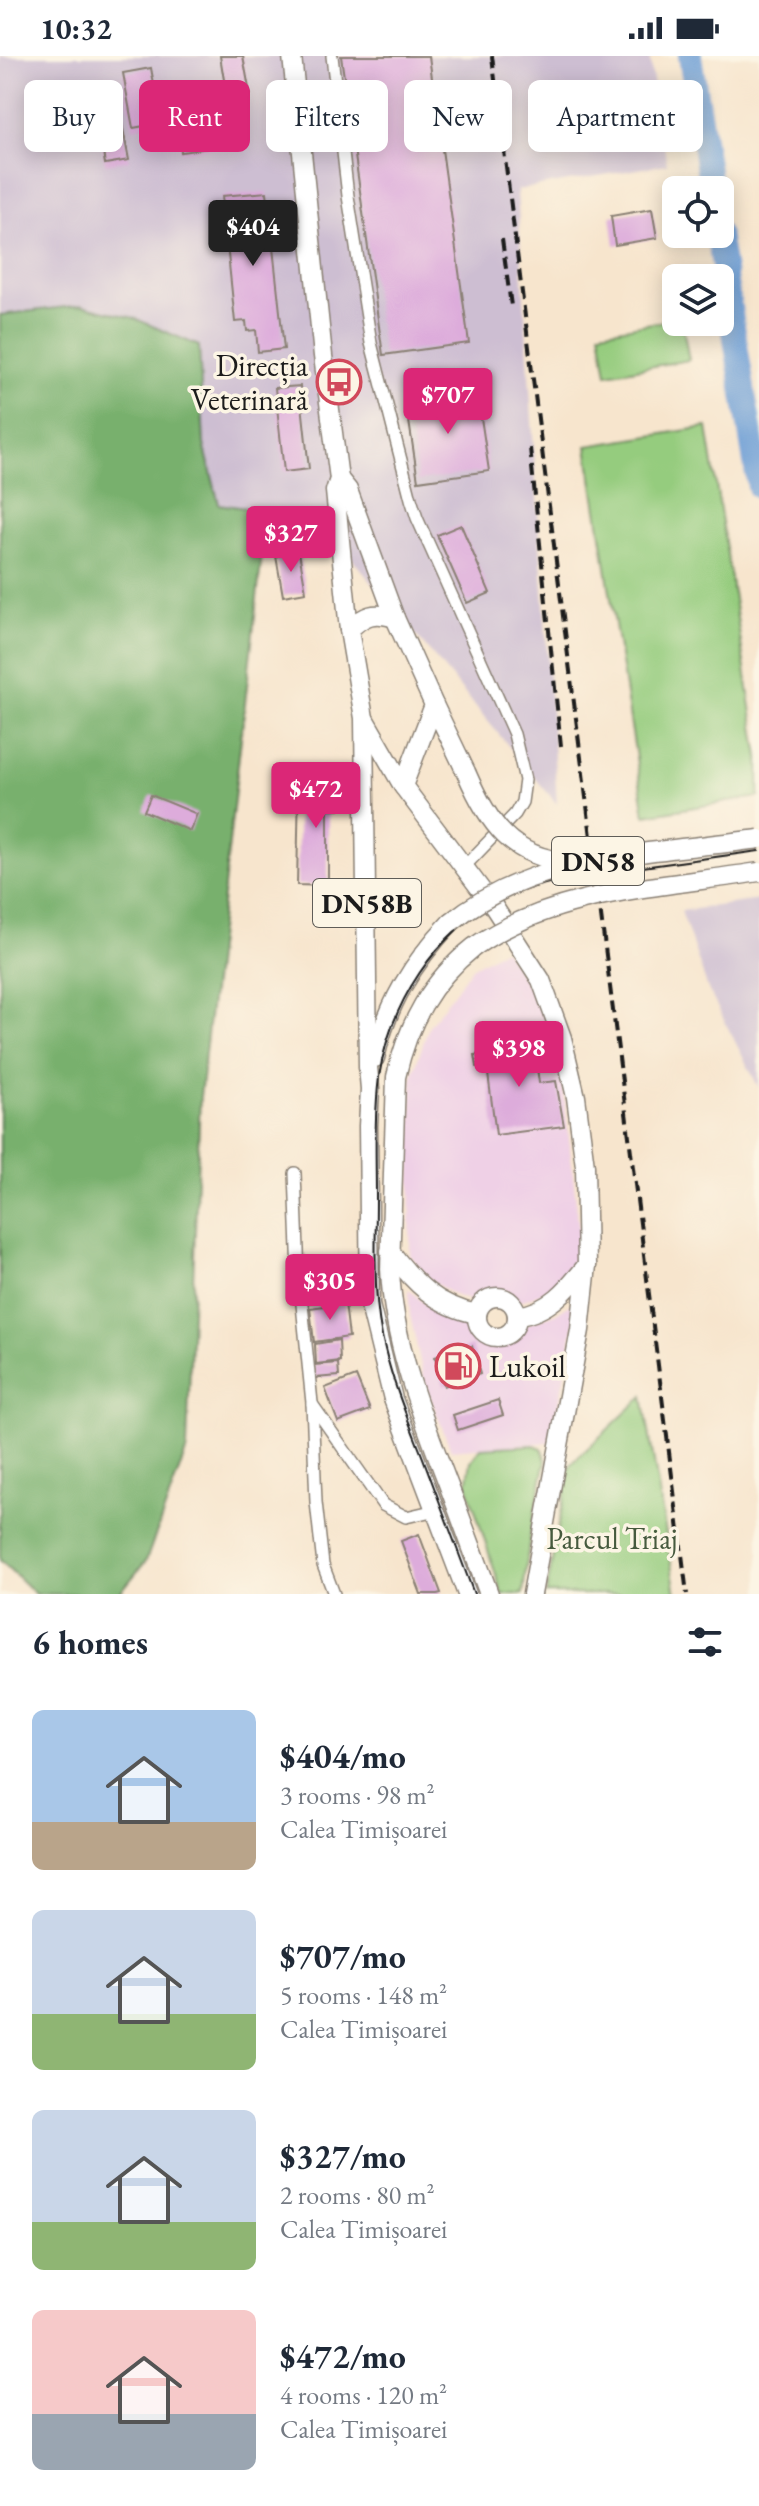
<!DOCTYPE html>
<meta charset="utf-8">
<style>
:root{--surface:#fff;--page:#f2f2f3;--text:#1f2937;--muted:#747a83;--accent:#db2777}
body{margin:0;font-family:"EB Garamond",serif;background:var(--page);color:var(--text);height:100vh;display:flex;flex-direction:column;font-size:30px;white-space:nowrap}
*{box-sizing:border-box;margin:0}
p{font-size:26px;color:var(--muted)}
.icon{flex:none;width:44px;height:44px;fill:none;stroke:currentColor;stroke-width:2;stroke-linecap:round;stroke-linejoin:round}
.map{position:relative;height:1538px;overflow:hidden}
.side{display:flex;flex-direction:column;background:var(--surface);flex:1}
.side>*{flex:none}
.banner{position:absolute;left:24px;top:24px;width:712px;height:72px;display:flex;gap:16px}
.buttons{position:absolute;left:662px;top:120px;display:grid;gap:16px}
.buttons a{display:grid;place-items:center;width:72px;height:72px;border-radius:12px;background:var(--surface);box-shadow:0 4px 20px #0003;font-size:40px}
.price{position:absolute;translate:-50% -68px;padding:0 18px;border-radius:8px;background:var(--accent);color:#fff;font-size:26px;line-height:52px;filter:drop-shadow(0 2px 4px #0008)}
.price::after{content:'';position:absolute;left:50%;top:48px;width:24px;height:18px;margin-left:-12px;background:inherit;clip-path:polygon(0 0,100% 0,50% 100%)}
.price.on{background:#222;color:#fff}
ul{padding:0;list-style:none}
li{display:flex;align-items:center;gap:24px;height:200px;padding:0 32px}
li span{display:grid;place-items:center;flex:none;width:224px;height:160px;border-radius:12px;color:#555}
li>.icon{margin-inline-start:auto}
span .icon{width:96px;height:96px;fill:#fffc;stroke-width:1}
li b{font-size:34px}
h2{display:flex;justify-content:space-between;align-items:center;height:96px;padding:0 32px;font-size:34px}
.pill{padding:0 28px;border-radius:12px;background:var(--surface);box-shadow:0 4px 20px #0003;font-size:28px;line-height:72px}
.pill.on{background:var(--accent);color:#fff}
.status{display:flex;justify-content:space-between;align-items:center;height:56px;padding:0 40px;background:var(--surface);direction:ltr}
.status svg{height:22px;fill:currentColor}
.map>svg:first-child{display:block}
</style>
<div class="status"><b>10:32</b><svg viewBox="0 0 49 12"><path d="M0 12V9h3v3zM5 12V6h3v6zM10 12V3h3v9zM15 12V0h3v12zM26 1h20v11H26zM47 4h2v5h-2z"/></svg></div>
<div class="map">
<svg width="759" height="1538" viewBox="0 0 759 1538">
<rect width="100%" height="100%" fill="#fcf5e5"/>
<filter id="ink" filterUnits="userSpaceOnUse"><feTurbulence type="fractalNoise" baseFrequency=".0125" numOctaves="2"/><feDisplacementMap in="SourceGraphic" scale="16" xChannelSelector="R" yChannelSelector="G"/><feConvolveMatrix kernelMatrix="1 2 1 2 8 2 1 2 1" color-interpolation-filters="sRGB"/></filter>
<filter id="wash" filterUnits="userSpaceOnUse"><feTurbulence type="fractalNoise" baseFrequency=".006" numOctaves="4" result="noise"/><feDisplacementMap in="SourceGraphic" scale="32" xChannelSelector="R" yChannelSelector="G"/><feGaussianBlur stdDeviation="1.8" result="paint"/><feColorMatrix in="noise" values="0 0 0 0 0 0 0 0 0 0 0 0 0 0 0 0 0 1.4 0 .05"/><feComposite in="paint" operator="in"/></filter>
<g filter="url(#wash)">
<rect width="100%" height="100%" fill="#f7e5cd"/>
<g fill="#efd0e6">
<path d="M504,893L541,949L559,992L580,1183L572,1207L549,1234L516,1247L503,1238H487L476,1247L454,1239L430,1224L410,1199L412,1021L429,970L472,912Z"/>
<path d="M408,1233L431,1253L457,1266L474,1268L481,1278L496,1284L511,1279L518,1271L555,1258L579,1242L552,1386L451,1394L425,1328L410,1259Z"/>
</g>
<g fill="#cdbed2">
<path d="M0,0H649L667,108L517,134L557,748L317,461L219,448L204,388L199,290L82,249L0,259Z"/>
<path d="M759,844V1032L708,933L681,855Z"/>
</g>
<g fill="#95cc7e" stroke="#58744d" stroke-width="2">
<path d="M676,263V266H682L689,304L607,318L600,276Z"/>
<path d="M707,371L759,702V741L645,759L587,390Z"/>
<path d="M643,1340L676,1538H546L570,1409Z"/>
<path d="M534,1389L542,1392L546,1405L530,1478L523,1538H502L467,1429L471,1405L481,1392Z"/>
</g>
<path fill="#78b06d" stroke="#4a6644" stroke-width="2" d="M82,249L134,262L199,290L204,388L219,448L267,455L200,1041L187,1393L146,1505L119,1538H35L0,1504V259Z"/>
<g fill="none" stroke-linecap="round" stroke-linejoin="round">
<g stroke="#6b9cd5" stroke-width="24">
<path d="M690,0L711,134"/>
<path d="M718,178L759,431"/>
</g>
</g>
<g id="blocks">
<g fill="#ddacdb">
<path d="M220,0H243L250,38L227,42Z"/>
<path d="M341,0H429L469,287L383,299Z"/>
<path d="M151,12L161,67L133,72L123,17Z"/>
<path d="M206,26L216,91L181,96L171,31Z"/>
<path d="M120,57L129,104L105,108L97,61Z"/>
<path d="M267,136L284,293L258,296L256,274L247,275L246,265L235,266L222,140Z"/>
<path d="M652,153L657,182L615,189L611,160Z"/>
<path d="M300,330L309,413L284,416L275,332Z"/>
<path d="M477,335L489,415L418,425L406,345Z"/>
<path d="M461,469L490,537L467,547L437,479Z"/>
<path d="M299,496L306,536L283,540L276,500Z"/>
<path d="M299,727L347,728L346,753H328V830L297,829Z"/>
<path d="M151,739L197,758L190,775L144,755Z"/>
<path d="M533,983L539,1027L556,1025L564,1070L496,1079L487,1010L477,1011L475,999L484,998L483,989Z"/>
<path d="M334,1214L337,1244L308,1247L307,1217Z"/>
<path d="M345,1247L349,1281L314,1286L310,1252Z"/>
<path d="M339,1284L340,1305L316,1308L315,1288Z"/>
<path d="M472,1290L480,1318L444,1330L435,1301Z"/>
<path d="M338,1307L339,1320L315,1322L314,1309Z"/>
<path d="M356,1320L370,1354L338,1366L325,1332Z"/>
<path d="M498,1344L503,1359L458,1374L453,1359Z"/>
<path d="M419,1478L441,1537L437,1538H421L401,1485Z"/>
</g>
</g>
</g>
<g filter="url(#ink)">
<use href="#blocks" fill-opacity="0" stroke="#8a8074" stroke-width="2"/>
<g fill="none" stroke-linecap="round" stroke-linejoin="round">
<g stroke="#8a8074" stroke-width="14">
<g id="minor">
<path d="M332,0L348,140L371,287L411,443L417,462L514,678L525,724L522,746L515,758L464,811"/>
<path d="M295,1117L299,1219L312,1347L316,1446L323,1509L334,1538"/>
<path d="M312,1348L383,1449L406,1461L436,1454"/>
</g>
</g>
<g stroke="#8a8074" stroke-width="21">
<g id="primary">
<path d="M292,0L323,300L339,423L335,435L349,574L364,662L368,1011L370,1033L368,1070L370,1249L393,1343L467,1538"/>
<path d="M339,423L348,434L395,562L434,649L403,730"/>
<path d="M349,574C364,559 374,555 395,562"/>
<path d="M434,649L466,716"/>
<path d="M365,664L403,730L494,851L541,924L562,982L576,1041L585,1110L587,1209L580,1274L532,1538"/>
<path d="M474,891C431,925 408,967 396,1021L390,1213C393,1290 423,1362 450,1433C463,1468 476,1503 489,1538"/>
<path d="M375,1002C387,948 413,906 451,866"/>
<path d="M390,1195C414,1227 436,1250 477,1258"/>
<circle cx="497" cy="1261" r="20"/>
<path d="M517,1260C548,1257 569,1232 587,1209"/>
</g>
</g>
<use href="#minor" stroke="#fff" stroke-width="11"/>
<use href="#primary" stroke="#fff" stroke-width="18"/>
<path stroke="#1c1c1c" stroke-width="2" d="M474,1538C457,1493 440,1447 423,1402C409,1366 394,1331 385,1293C372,1244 376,1193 376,1142C376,1102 374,1061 379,1021C390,948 435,876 502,843C526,832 552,826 577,820L759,795"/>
<g stroke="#1c1c1c" stroke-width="4" stroke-dasharray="12 6" stroke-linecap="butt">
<path d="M492,0L687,1538"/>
<path d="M502,183L511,250"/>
<path d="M530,392L561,690"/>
</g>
<g stroke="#8a8074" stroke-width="21" stroke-linecap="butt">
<g id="primary-bridge">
<path d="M466,716C488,767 511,802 570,806"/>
<path d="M451,866C536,797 655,797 759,783"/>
<path d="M474,891C555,834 663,831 759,816"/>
</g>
</g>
<use href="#primary-bridge" stroke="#fff" stroke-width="18"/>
</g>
</g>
<defs>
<g id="bus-ring" transform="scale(2.3)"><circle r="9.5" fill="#fcf5e5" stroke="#d1495b" stroke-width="1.5"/><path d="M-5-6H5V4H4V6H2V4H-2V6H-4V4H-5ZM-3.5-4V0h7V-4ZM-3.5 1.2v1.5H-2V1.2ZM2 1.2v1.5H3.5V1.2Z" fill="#d1495b"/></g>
<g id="fuel-ring" transform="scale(2.3)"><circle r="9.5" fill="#fcf5e5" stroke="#d1495b" stroke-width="1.5"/><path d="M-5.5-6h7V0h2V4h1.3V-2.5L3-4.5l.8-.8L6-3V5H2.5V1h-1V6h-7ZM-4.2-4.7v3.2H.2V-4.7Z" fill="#d1495b"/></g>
</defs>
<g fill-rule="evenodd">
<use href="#bus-ring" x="339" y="326"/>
<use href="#fuel-ring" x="458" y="1310"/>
</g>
<g text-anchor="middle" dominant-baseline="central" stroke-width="7" stroke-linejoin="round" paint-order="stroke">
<g fill="#fcf5e5" stroke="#5f5d58" stroke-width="2">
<rect x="552" y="781" width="92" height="48" rx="6"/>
<rect x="313" y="823" width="108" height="48" rx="6"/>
</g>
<g font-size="28" font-weight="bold" fill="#1c1c1c">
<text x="598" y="805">DN58</text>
<text x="367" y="847">DN58B</text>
</g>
<g font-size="30" fill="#1c1c1c" stroke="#fcf5e5" text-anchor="end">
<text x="308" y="309">Direcția<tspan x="308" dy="34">Veterinară</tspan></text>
<text x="489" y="1310" text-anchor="start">Lukoil</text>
</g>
<g font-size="30" fill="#465a3e" stroke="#fcf5e5">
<text x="612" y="1482">Parcul Triaj</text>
</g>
</g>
</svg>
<div class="buttons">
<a><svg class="icon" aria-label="locate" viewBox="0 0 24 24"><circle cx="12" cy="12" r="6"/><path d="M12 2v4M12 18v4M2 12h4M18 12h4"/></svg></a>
<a><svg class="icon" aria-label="layers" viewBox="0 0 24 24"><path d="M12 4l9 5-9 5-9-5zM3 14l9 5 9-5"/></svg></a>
</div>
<b class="price on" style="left:253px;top:212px">$404</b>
<b class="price" style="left:448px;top:380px">$707</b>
<b class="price" style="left:291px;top:518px">$327</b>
<b class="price" style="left:316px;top:774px">$472</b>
<b class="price" style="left:519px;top:1033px">$398</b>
<b class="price" style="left:330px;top:1266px">$305</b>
<div class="banner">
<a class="pill">Buy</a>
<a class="pill on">Rent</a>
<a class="pill">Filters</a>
<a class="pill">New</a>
<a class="pill">Apartment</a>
</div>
</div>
<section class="side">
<h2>6 homes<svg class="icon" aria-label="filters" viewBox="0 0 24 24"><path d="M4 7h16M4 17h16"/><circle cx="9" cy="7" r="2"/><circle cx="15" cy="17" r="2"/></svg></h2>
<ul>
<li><span style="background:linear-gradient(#a9c7e8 70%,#b9a48a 0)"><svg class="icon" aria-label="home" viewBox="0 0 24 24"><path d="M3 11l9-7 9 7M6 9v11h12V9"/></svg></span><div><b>$404/mo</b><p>3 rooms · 98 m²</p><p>Calea Timișoarei</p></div></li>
<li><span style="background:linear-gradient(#c9d6e8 65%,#8fb573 0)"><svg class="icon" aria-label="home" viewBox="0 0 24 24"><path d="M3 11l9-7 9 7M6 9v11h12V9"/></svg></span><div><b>$707/mo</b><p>5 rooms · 148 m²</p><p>Calea Timișoarei</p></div></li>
<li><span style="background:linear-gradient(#c9d6e8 70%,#8fb573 0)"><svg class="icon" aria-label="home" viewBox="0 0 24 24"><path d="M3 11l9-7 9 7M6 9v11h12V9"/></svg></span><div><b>$327/mo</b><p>2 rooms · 80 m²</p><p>Calea Timișoarei</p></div></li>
<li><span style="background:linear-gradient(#f6c9c9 65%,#9aa5b1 0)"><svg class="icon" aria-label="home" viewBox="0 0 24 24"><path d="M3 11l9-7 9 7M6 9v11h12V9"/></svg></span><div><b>$472/mo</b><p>4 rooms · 120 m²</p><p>Calea Timișoarei</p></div></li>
</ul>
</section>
